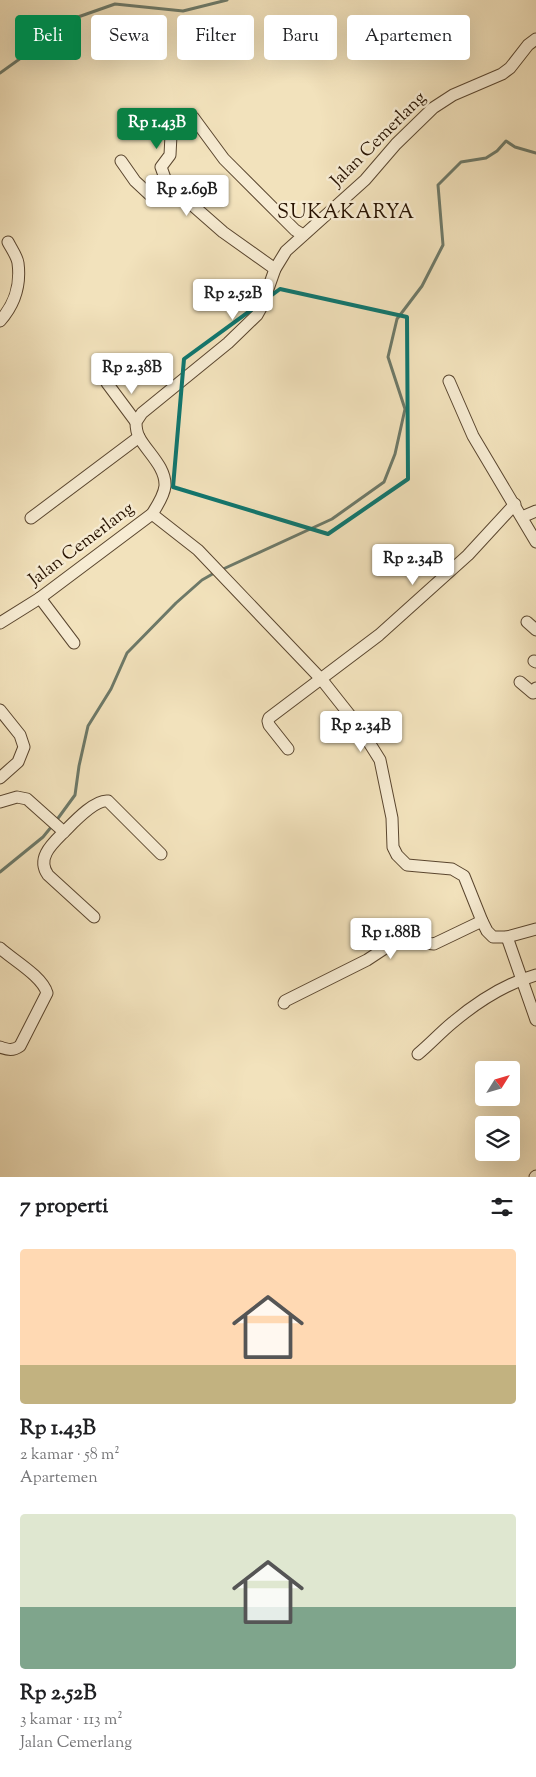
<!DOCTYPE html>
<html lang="id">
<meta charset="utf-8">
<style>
:root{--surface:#fff;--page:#f2f2f2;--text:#202124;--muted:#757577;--accent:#0b8043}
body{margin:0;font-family:"Sorts Mill Goudy",serif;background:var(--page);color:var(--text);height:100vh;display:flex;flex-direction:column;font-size:19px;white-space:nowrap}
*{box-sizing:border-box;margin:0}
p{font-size:16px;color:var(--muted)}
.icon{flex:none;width:28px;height:28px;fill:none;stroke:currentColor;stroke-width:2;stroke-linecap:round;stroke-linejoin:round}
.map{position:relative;height:1177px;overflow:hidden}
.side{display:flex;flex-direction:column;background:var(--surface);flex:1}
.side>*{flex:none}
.guide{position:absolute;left:15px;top:15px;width:506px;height:45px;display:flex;gap:10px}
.needle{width:32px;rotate:53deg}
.tools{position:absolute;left:475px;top:1061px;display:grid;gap:10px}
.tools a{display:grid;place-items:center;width:45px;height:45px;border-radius:5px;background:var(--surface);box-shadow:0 5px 20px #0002;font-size:25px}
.price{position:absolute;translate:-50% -42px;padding:0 11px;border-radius:5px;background:#fff;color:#222;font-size:16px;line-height:32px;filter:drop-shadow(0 1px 2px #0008)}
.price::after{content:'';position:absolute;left:50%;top:30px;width:15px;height:11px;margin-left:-8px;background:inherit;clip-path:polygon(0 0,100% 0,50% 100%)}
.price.on{background:var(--accent);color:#fff}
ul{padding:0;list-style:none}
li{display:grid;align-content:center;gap:10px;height:265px;padding:0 20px}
li span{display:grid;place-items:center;height:155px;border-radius:5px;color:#555}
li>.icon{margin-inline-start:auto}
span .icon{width:90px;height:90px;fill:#fffc;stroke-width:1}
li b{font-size:21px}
h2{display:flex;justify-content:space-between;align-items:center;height:60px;padding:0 20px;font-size:21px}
.tag{padding:0 18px;border-radius:5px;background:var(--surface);box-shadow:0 5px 20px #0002;font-size:18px;line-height:45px}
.tag.on{background:var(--accent);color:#fff}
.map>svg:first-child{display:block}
</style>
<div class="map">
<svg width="536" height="1177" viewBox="0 0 536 1177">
<rect width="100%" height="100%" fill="#f2e2bc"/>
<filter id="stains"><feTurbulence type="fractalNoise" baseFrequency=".004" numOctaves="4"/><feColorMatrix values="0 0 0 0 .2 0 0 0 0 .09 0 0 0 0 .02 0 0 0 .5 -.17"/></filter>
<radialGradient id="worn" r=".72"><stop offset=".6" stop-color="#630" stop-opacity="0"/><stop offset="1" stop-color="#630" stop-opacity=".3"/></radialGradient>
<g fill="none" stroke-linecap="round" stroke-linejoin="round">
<g stroke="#6d7968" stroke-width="3">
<path d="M0,73L78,17L115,4L183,11L227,0"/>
<path d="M221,570L332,519L384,482L395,454L405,409L388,357L397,319L422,286L443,245L438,185L461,162L486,158L497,151L506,141L515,147L536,153"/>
<path d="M56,821L75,795L79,766L88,726L111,689L127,653L176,603L202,580L216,572"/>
<path d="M0,872L43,837L52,826"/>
</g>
<g stroke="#5a462f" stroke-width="13">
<g id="minor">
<path d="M121,161L135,181L150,195C159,196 165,189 174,189L223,232L275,269"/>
<path d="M165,191L166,181L161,167L170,155L171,135L184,122L193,117L224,159L295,230L303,235"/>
<path d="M0,321C15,304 21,286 18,263C17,256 11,248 8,242"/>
<path d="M449,381L473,436L536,542"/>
<path d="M107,383L136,422"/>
<path d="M152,514L198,550L322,680L360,728L380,760L392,818L393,847L397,855L407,865L452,869L464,876L482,921L487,931L493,937H507L536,929"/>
<path d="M522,517L536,511"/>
<path d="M31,518L139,437"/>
<path d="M40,598L74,643"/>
<path d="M527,622L536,630"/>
<path d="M0,623L40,598L152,514C157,506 164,496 165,486C166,467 147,452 139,437C137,433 136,427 136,422L142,413L228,343L257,315L262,306L275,269L286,251L365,180L396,144L433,108L453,95L502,74L510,68L528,45L536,39"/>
<path d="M534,661L536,662"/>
<path d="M520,682L533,693L536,688"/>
<path d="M0,710L20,735L24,747L18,762L0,778"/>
<path d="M288,749L269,725L268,721L269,718L379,635L468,555L515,504"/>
<path d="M0,802L17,797L27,799L64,832C73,823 95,799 108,801L161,854"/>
<path d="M64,832C52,844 36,858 48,875L94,917"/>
<path d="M507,937L536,1020"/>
<path d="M0,948C13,960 42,976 47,993L20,1046C13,1051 8,1050 0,1047"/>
<path d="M284,1003L285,1001L367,960L405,935L415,934L426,943L434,944L482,921"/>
<path d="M418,1054C430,1044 440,1033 452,1023C477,1002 504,984 536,975"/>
<path d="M535,1177L536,1176"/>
</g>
</g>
<use href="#minor" stroke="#f7ecd3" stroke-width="11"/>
</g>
<path fill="none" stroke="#0f766e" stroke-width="4" stroke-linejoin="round" d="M280,289L407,317L408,479L328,534L173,487L184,359Z"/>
<g text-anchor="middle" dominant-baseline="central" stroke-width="5" stroke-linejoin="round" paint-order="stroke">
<g font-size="18" fill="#271200" stroke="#f7ecd3">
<text transform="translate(379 140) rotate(-45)">Jalan Cemerlang</text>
<text transform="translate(82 545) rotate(-37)">Jalan Cemerlang</text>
</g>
<g font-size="20" letter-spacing="1" fill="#271200" stroke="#f7ecd3">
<text x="346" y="213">SUKAKARYA</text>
</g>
</g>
<rect width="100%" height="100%" filter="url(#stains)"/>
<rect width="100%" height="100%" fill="url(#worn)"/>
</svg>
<div class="tools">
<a><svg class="needle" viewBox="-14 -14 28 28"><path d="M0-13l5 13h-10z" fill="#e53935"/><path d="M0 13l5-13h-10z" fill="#757577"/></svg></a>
<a><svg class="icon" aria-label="layers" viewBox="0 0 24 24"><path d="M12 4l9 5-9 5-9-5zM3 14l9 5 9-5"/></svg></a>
</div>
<b class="price on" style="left:157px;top:150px">Rp 1.43B</b>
<b class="price" style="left:187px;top:217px">Rp 2.69B</b>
<b class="price" style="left:233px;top:321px">Rp 2.52B</b>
<b class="price" style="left:132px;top:395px">Rp 2.38B</b>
<b class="price" style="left:413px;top:586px">Rp 2.34B</b>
<b class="price" style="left:361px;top:753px">Rp 2.34B</b>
<b class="price" style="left:391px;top:960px">Rp 1.88B</b>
<div class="guide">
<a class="tag on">Beli</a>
<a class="tag">Sewa</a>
<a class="tag">Filter</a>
<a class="tag">Baru</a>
<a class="tag">Apartemen</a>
</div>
</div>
<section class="side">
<h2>7 properti<svg class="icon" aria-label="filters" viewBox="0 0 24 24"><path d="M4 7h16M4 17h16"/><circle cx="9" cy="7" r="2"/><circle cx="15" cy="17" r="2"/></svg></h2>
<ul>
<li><span style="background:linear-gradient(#ffd9b3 75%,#c2b280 0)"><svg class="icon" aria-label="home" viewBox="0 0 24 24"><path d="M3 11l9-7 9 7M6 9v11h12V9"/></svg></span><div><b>Rp 1.43B</b><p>2 kamar · 58 m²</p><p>Apartemen</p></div></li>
<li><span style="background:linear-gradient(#dfe7d0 60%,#7fa58c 0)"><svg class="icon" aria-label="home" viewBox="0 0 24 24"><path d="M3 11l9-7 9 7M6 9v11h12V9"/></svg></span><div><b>Rp 2.52B</b><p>3 kamar · 113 m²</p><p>Jalan Cemerlang</p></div></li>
</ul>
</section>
